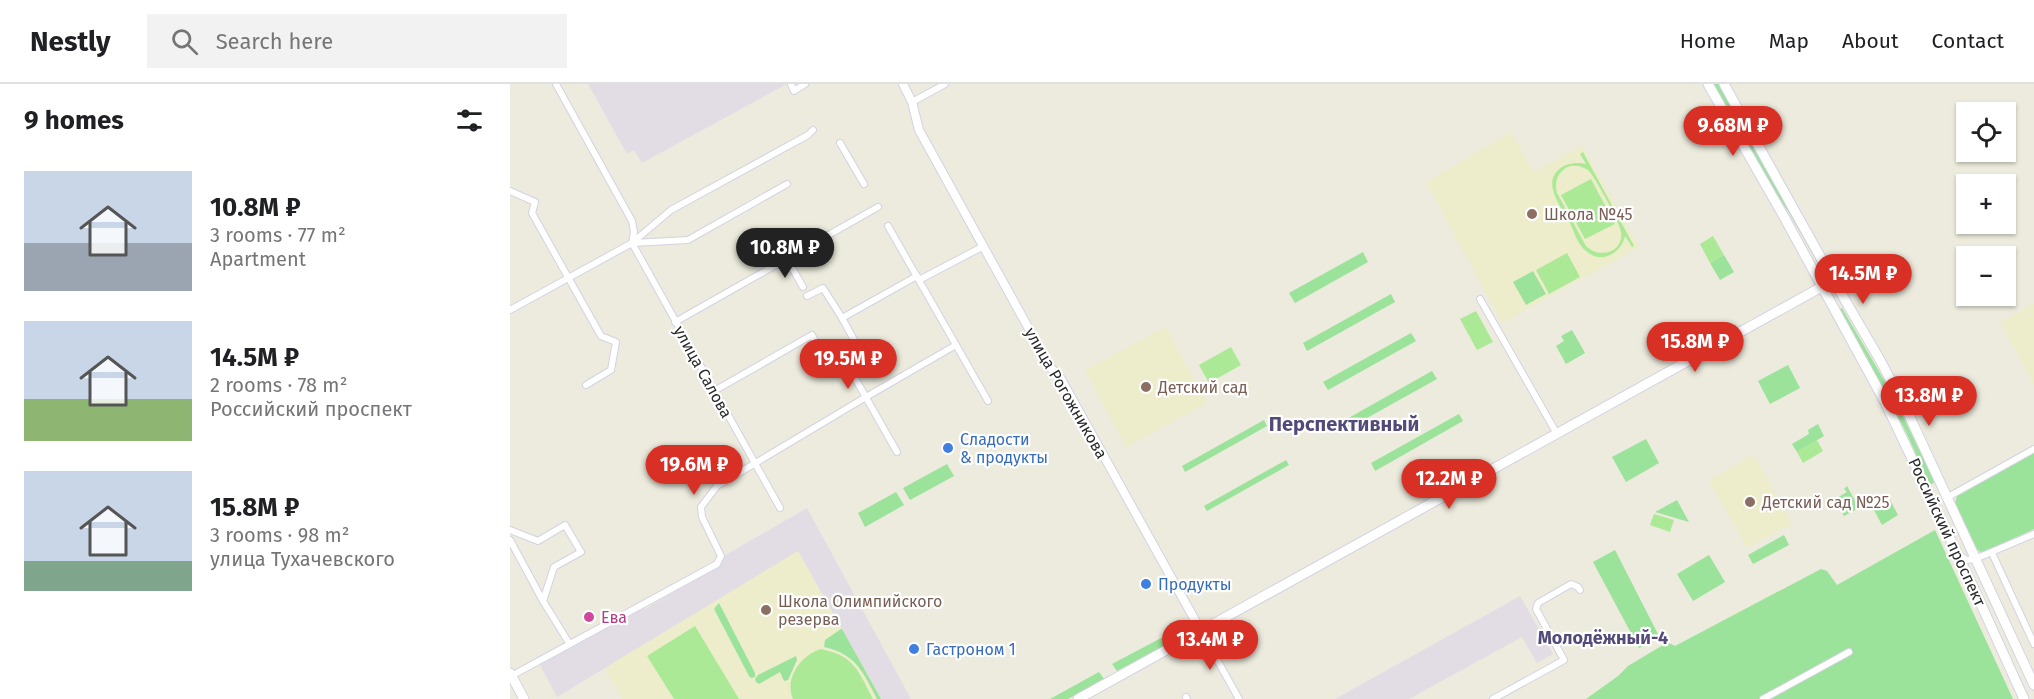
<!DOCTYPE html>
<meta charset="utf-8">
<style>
:root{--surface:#fff;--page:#f2f2f2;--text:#202124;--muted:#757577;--line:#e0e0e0;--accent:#d93025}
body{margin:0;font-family:"Fira Sans",sans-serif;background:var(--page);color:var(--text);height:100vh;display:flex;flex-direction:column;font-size:22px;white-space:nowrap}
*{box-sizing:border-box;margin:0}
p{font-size:20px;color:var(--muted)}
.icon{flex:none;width:33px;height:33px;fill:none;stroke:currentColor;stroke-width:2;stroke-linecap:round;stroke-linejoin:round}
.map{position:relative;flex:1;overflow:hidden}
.drawer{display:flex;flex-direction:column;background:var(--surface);width:510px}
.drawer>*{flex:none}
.tools{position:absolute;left:1446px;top:18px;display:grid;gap:12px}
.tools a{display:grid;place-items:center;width:60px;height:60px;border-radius:0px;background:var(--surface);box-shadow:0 2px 4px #0004;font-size:30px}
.price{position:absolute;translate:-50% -51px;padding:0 14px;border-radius:21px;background:var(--accent);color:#fff;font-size:20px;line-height:39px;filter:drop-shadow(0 2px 3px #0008)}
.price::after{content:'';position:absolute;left:50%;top:36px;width:18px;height:14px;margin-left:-9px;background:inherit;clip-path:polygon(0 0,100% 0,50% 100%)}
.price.on{background:#222;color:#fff}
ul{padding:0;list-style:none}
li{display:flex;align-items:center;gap:18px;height:150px;padding:0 24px}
li span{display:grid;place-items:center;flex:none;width:168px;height:120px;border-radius:0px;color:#555}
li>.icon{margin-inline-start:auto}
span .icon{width:72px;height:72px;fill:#fffc;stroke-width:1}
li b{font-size:26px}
h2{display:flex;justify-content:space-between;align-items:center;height:72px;padding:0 24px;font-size:26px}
header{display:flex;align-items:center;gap:36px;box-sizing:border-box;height:84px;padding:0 30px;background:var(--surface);border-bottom:2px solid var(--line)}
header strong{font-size:28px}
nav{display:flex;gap:33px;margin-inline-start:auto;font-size:21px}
.search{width:420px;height:54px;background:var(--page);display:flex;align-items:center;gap:15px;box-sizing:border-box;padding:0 21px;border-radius:0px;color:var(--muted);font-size:22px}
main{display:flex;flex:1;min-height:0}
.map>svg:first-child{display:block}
</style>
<header>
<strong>Nestly</strong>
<div class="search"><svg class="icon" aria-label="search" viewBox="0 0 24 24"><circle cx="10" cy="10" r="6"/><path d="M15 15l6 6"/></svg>Search here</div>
<nav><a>Home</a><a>Map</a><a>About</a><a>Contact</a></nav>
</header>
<main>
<section class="drawer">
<h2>9 homes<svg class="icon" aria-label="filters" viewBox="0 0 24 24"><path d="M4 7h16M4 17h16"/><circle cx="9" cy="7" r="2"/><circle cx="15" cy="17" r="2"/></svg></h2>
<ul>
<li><span style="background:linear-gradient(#c9d6e8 60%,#9aa5b1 0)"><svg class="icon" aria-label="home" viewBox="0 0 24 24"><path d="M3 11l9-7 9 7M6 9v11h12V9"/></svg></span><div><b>10.8M ₽</b><p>3 rooms · 77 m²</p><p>Apartment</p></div></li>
<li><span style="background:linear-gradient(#c9d6e8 65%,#8fb573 0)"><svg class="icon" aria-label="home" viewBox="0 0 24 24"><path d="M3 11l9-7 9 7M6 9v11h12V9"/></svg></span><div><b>14.5M ₽</b><p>2 rooms · 78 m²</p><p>Российский проспект</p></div></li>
<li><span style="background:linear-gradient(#c9d6e8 75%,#7fa58c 0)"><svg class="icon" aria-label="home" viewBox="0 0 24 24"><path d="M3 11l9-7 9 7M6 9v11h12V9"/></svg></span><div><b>15.8M ₽</b><p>3 rooms · 98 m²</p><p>улица Тухачевского</p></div></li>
</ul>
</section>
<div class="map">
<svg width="1524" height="615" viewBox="0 0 1524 615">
<rect width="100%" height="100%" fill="#ecebdd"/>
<g fill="#e2dde5">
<path d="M78,0H277L132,79L124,66L117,70Z"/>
<path d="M297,424L401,615H371L288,468L47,613L29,579L129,525L137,524L210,480L214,472Z"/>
<path d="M1010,512L1043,570L1027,579L1012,553L899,615H825Z"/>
</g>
<g fill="#ededcc">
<path d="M1001,48L1024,88L1072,61L1129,163L992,239L916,98Z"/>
<path d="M1524,219V301L1490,238Z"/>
<path d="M656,243L697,319L616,363L575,286Z"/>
<path d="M1244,371L1282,440L1237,464L1199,396Z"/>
<path d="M288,467L371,615H112L95,584Z"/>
</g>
<g fill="#9be29a">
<path d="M1204,0H1210L1313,182L1310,183L1278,127L1265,109Z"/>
<path d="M853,168L858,178L785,219L779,209Z"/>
<path d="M1214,171L1224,188L1210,196L1200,179Z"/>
<path d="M1023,187L1036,210L1016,221L1003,198Z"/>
<path d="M881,210L885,218L797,267L793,259Z"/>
<path d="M1332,224L1381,308L1425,398L1420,401L1396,348L1330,225Z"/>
<path d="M1062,246L1075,269L1056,280L1046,262L1054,257L1051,252Z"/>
<path d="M901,249L906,257L818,306L813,298Z"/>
<path d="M1278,281L1290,304L1260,320L1248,297Z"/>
<path d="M922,287L927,295L839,344L835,336Z"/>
<path d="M949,330L953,337L865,387L861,379Z"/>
<path d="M754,336L757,342L675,388L672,382Z"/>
<path d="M1308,340L1314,352L1287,368L1282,360L1299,350L1298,346Z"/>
<path d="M1136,355L1149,379L1116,398L1102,373Z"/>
<path d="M1524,369V445L1476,467L1470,468L1467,465L1445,419L1447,412Z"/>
<path d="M776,376L779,381L697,427L694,422Z"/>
<path d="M437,380L444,392L400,416L393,404Z"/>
<path d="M1337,402L1349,424L1334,432L1325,415L1337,408L1334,405Z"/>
<path d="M386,408L394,421L355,443L348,429Z"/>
<path d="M1167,416L1179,438L1145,428Z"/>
<path d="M1380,416L1388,431L1372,441L1364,426Z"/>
<path d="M1425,446L1503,615H1076L1108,592L1118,582L1153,561L1159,559L1165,562L1311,485L1317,487L1327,501Z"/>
<path d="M1274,451L1279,461L1243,480L1238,471Z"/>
<path d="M1105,466L1150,554L1129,564L1083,478Z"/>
<path d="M1199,471L1215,498L1183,517L1167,490Z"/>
<path d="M209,519L245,589V593L241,594L239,592L204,525Z"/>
<path d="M670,544L674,551L607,587L602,580Z"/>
<path d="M331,545H332L371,615H367C353,588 346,570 314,563L315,556Z"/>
<path d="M286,572L287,576L278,596L274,597L270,588L249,600L246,598L245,595L248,591Z"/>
<path d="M589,588L594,595L558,615H540Z"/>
</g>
<g fill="#abe996" fill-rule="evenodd">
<path d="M1073,68L1124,162L1122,163L1115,152C1111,169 1092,181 1076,167C1068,161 1064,148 1060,139C1054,129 1046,117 1043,106C1038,85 1059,76 1076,80L1070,70ZM1060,82C1066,81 1072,82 1078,86C1084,91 1110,139 1111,148C1114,169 1089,175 1076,162L1047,109C1044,97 1048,87 1060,82Z"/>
<path d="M1081,95L1105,140L1075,155L1051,111Z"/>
<path d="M1203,152L1214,171L1200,179L1190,160Z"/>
<path d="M1057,169L1070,193L1039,210L1026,186Z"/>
<path d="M966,227L983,258L967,266L950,235Z"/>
<path d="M721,263L731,281L699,299L689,281Z"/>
<path d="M1307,356L1313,367L1293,379L1287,368Z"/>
<path d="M1144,430L1164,436L1160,448L1140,441Z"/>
<path d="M185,542L229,615H164L137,572Z"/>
<path d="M311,565C345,572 348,587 363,615H283C274,594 291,571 311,565Z"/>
</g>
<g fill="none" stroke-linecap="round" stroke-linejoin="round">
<g stroke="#d4d2e3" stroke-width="8">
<g id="minor">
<path d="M46,0L122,137L124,148L122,159L270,424"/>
<path d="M281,0L284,7L295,0"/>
<path d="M402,18L435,0"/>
<path d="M330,59L354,100"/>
<path d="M0,107L25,118L22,129L91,252L106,258L101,286L76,301"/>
<path d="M378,142L478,317"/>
<path d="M123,159L178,156L277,100"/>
<path d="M277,175L293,203"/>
<path d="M409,196L472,163"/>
<path d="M297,212L313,204L332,234L407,192"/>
<path d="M970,215L1047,350"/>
<path d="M0,226L122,159L161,126L298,51L303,46"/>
<path d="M332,234L349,265L333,273L387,368"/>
<path d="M165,238L368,123"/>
<path d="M204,307L302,251L306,259"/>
<path d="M1438,413L1524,365"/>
<path d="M0,446L28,457L55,441L71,468L44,483L33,517"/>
<path d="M0,456L33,517L59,559"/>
<path d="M1482,469L1524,560"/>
<path d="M1448,470L1456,476L1465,475L1524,450"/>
<path d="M691,547L729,615"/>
<path d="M1,592L207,480L211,472L192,433L191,423L207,402L356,313L446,261"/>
<path d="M676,613L677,615"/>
<path d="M983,615L1054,576L1026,525L1028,519L1061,500L1068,503L1070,506"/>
<path d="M1253,615L1339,568"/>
</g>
</g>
<g stroke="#d4d2e3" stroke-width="10">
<path id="tertiary" d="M393,0L402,18L409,46L540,283L551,295L691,547"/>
</g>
<g stroke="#d4d2e3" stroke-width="11">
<g id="secondary">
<path d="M1198,0L1273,131L1375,318L1465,507L1514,615"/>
<path d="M1214,0L1321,192L1370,276L1398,329L1524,601"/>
<path d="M0,589L14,615"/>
<path d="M568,615L1324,196"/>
</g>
</g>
<use href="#minor" stroke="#fff" stroke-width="6"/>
<use href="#tertiary" stroke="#fff" stroke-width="8"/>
<use href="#secondary" stroke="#fff" stroke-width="9"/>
</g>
<g fill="#8d6e63" stroke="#fff" stroke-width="2">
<circle cx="1022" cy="130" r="6"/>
<circle cx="636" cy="303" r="6"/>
<circle cx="1240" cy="418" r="6"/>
<circle cx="256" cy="526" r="6"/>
</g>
<g fill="#3f7fe0" stroke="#fff" stroke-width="2">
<circle cx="438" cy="364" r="6"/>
<circle cx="636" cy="500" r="6"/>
<circle cx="404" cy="565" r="6"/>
</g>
<circle fill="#d1479c" stroke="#fff" stroke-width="2" cx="79" cy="533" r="6"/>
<g text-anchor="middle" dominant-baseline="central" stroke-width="4.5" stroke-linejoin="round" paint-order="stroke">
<g font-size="16" fill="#785e54" stroke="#fff" text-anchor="start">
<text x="1034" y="130">Школа №45</text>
<text x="648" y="303">Детский сад</text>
<text x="1252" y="418">Детский сад №25</text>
<text x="268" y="517">Школа Олимпийского<tspan x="268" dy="18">резерва</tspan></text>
</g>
<g font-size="16" fill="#2a2a2a" stroke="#fff">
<text transform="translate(193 288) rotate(61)">улица Салова</text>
<text transform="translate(556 309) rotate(60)">улица Рогожникова</text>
<text transform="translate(1437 448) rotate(65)">Российский проспект</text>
</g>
<g font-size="16" fill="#366cbe" stroke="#fff" text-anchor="start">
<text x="450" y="355">Сладости<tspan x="450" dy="18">&amp; продукты</tspan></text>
<text x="648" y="500">Продукты</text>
<text x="416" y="565">Гастроном 1</text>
</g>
<g font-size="16" fill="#b23c85" stroke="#fff" text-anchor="start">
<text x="91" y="533">Ева</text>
</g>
<g font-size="18" font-weight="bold" fill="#524b7a" stroke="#fff">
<text x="1093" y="554">Молодёжный-4</text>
</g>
<g font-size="20" font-weight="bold" fill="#524b7a" stroke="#fff">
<text x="834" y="340">Перспективный</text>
</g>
</g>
</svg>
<div class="tools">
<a><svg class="icon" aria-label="locate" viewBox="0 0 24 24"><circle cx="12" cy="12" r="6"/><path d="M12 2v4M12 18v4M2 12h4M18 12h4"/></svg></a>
<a>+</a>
<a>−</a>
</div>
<b class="price" style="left:1223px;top:73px">9.68M ₽</b>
<b class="price on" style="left:275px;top:195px">10.8M ₽</b>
<b class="price" style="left:1353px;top:221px">14.5M ₽</b>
<b class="price" style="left:1185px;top:289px">15.8M ₽</b>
<b class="price" style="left:338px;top:306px">19.5M ₽</b>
<b class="price" style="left:1419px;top:343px">13.8M ₽</b>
<b class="price" style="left:184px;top:412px">19.6M ₽</b>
<b class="price" style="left:939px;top:426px">12.2M ₽</b>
<b class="price" style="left:700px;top:587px">13.4M ₽</b>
</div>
</main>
